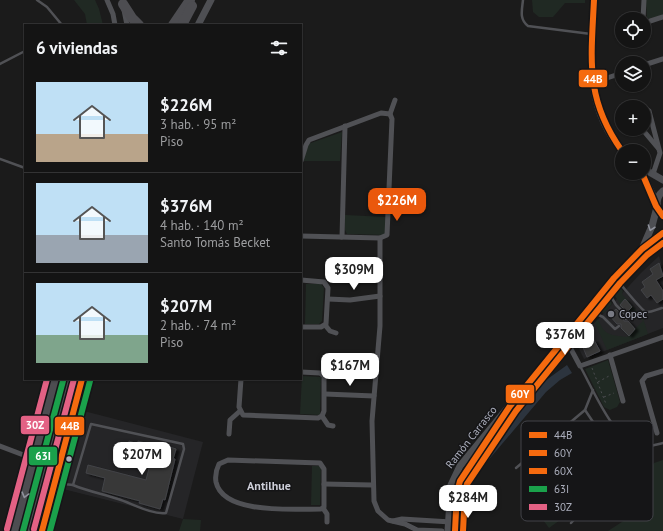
<!DOCTYPE html>
<html lang="es">
<meta charset="utf-8">
<style>
:root{--surface:#141414;--page:#212122;--text:#f1f3f6;--muted:#9d9ea0;--line:#333334;--accent:#ea580c}
body{margin:0;font-family:"PT Sans",sans-serif;background:var(--page);color:var(--text);height:100vh;display:flex;flex-direction:column;font-size:15px;white-space:nowrap}
*{box-sizing:border-box;margin:0}
p{font-size:13px;color:var(--muted)}
.icon{flex:none;width:22px;height:22px;fill:none;stroke:currentColor;stroke-width:2;stroke-linecap:round;stroke-linejoin:round}
.map{position:relative;flex:1;overflow:hidden}
.details{position:absolute;left:24px;top:24px;width:278px;height:356px;display:flex;flex-direction:column;background:var(--surface);border-radius:0px;box-shadow:0 1px 3px #0004,0 0 0 1px var(--line)}
.details>*{flex:none}
.buttons{position:absolute;left:615px;top:12px;display:grid;gap:8px}
.buttons a{display:grid;place-items:center;width:36px;height:36px;border-radius:50%;background:var(--surface);box-shadow:0 1px 3px #0004,0 0 0 1px var(--line);font-size:20px}
.price{position:absolute;translate:-50% -34px;padding:0 9px;border-radius:8px;background:#fff;color:#222;font-size:13px;line-height:26px;filter:drop-shadow(0 1px 2px #0008)}
.price::after{content:'';position:absolute;left:50%;top:24px;width:12px;height:9px;margin-left:-6px;background:inherit;clip-path:polygon(0 0,100% 0,50% 100%)}
.price.active{background:var(--accent);color:#fff}
ul{padding:0;list-style:none}
li{display:flex;align-items:center;gap:12px;height:100px;padding:0 12px}
li+li{border-top:1px solid var(--line)}
li span{display:grid;place-items:center;flex:none;width:112px;height:80px;border-radius:0px;color:#555}
li>.icon{margin-inline-start:auto}
span .icon{width:48px;height:48px;fill:#fffc;stroke-width:1}
li b{font-size:17px}
h2{display:flex;justify-content:space-between;align-items:center;height:48px;padding:0 12px;font-size:17px}
.map>svg:first-child{display:block}
</style>
<div class="map">
<svg width="663" height="531" viewBox="0 0 663 531">
<defs>
<filter id="shadow"><feDropShadow dx="3.5" dy="2" stdDeviation="1" flood-color="#0009"/></filter>
</defs>
<rect width="100%" height="100%" fill="#1b1b1b"/>
<g fill="#252527">
<path d="M659,256L663,270V328L584,359L576,343L641,273Z"/>
<path d="M84,411L203,442L183,519L63,489Z"/>
</g>
<g fill="#202923">
<path d="M74,0H95L99,9L103,25H87L85,14Z"/>
<path d="M532,0H585V3H565L553,17H539L533,12Z"/>
<path d="M646,0H663V15L647,19Z"/>
<path d="M342,132L340,161H303L308,144Z"/>
<path d="M345,215L386,217L385,235L347,234L345,230Z"/>
<path d="M615,283L623,291L622,294L643,318L648,334L607,350L595,323L598,319C604,336 611,335 627,337L643,321L633,311L630,314L620,304L612,291Z"/>
<path d="M306,284H321L324,288L322,321L319,324H305Z"/>
<path d="M608,295L612,304L604,313L596,310Z"/>
<path d="M608,360L620,402L617,407L610,410L604,407L585,369Z"/>
<path d="M302,376L321,377L320,415L300,414Z"/>
<path d="M595,436L623,474L549,528L521,490Z"/>
<path d="M663,460V531H608L625,520L633,496L654,463Z"/>
<path d="M312,466H321L320,505H311Z"/>
<path d="M183,519L201,520L200,531H179Z"/>
</g>
<path fill="#2c343e" d="M567,365L572,373L560,380L546,392L475,476L469,470L542,383Z"/>
<g fill="#373739" stroke="#434447" filter="url(#shadow)">
<path d="M659,263L663,276L656,280L663,291V299L657,303L651,295L647,298L641,290L645,287L642,282L653,274L650,269Z"/>
<path d="M625,299L632,307L627,312L620,305Z"/>
<path d="M616,309L623,316L624,321H628L635,329L629,336L621,328V324H617L609,315Z"/>
<path d="M594,340L600,351L587,357L582,345Z"/>
<path d="M129,441L138,444V441L156,446L157,443L176,449L173,459H175L165,500L163,499L160,509L139,503L140,501L102,491L105,478L86,473L88,465L146,480L152,457L127,450Z"/>
</g>
<g fill="none" stroke-linecap="round" stroke-linejoin="round">
<g stroke="#4b4c50" stroke-width="1" stroke-dasharray="2 3" stroke-linecap="butt">
<path d="M624,280L663,244"/>
<path d="M613,292L618,287"/>
<path d="M592,368L606,404"/>
<path d="M598,382L609,376"/>
<path d="M604,397L614,393"/>
</g>
<g stroke="#505155" stroke-width="2.5">
<path d="M37,0L47,7L62,25"/>
<path d="M523,0C522,10 519,19 528,26L591,34"/>
<path d="M0,64L25,51"/>
<path d="M0,159L25,168"/>
<path d="M615,278C621,284 642,311 646,312C651,313 657,309 662,308"/>
<path d="M606,288L616,305L628,317L626,319"/>
<path d="M590,311L603,317L615,329L619,326"/>
<path d="M580,366C592,387 614,441 639,446C647,448 655,445 663,443"/>
<path d="M91,424L183,444L184,449L166,513C152,515 131,503 118,499C103,494 87,491 73,485Z"/>
<path d="M516,468L585,410L593,390"/>
<path d="M55,483L73,485"/>
<path d="M571,523L580,513L622,481L626,474L624,468L585,410"/>
</g>
<g stroke="#505155" stroke-width="5">
<path d="M107,0L113,14L115,25"/>
<path d="M124,10L127,25"/>
<path d="M643,19L644,0"/>
<path d="M644,23L663,17"/>
<path d="M644,65L663,59"/>
<path d="M592,83L622,73"/>
<path d="M639,107H644L649,111L660,153L653,174"/>
<path d="M642,129L658,148"/>
<path d="M301,161L306,145L309,140L381,113L390,114"/>
<path d="M301,236L380,238L387,235L392,119L390,114L395,100"/>
<path d="M342,237L345,126"/>
<path d="M380,238V326L372,421L374,501L378,511L388,520L405,524L417,530L442,531"/>
<path d="M301,280L324,282L328,288L326,324L321,327H301"/>
<path d="M328,299L350,300L380,296"/>
<path d="M325,325L330,331L336,333"/>
<path d="M565,338L580,366L663,337"/>
<path d="M610,355L623,401"/>
<path d="M301,372L320,373L324,376V411L322,416"/>
<path d="M241,379L239,407L243,415L318,418L322,416"/>
<path d="M325,394L374,396"/>
<path d="M322,416L328,425L333,426"/>
<path d="M657,433L642,381L646,376L663,371"/>
<path d="M229,434L230,420L240,411"/>
<path d="M0,446L34,459"/>
<path d="M228,460L320,463L324,469V507L321,509C295,509 223,515 216,482C215,476 216,470 219,464Z"/>
<path d="M324,484L372,485"/>
<path d="M323,508L327,514V522"/>
<path d="M393,521L402,519L451,522"/>
</g>
<g stroke="#4e4f53" stroke-width="7">
<path d="M594,0C592,56 583,104 622,151"/>
<path d="M198,25L211,0"/>
<path d="M644,169L663,180"/>
<path d="M642,173L657,204"/>
<path d="M663,191C655,198 655,208 663,216"/>
<path d="M643,247L652,226L657,207"/>
<path d="M456,522L460,524L462,531"/>
<path d="M42,531L82,379"/>
<path d="M448,531L451,485L460,466L614,278L642,249L663,233"/>
<path d="M455,531L457,492L460,481L501,420"/>
</g>
<g stroke="#4d4d51" stroke-width="10">
<path d="M123,4L132,18L139,25"/>
<path d="M173,25L190,0"/>
<path d="M182,25L192,6"/>
<path d="M15,531L55,379"/>
<path d="M26,531L66,379"/>
</g>
<g stroke="#151517" stroke-width="9">
<g id="bus-1">
<path d="M594,0C591,61 585,99 622,151"/>
<path d="M642,173L656,206L663,216"/>
<path d="M42,531L82,379"/>
</g>
</g>
<g stroke="#151517" stroke-width="9">
<path id="bus-2" d="M455,531L457,492L460,481L510,406L614,278L642,249L663,233"/>
</g>
<g stroke="#151517" stroke-width="9">
<path id="bus-3" d="M463,531L465,493L467,484L516,411L571,343L620,283L647,255L663,243"/>
</g>
<g stroke="#151517" stroke-width="9">
<g id="bus-4">
<path d="M23,531L63,381"/>
<path d="M50,531L90,381"/>
</g>
</g>
<g stroke="#151517" stroke-width="9">
<g id="bus-5">
<path d="M7,529L47,379"/>
<path d="M34,529L74,379"/>
</g>
</g>
<use href="#bus-1" stroke="#f56a0f" stroke-width="6"/>
<use href="#bus-2" stroke="#f56a0f" stroke-width="6"/>
<use href="#bus-3" stroke="#f56a0f" stroke-width="6"/>
<use href="#bus-4" stroke="#1aa14b" stroke-width="6"/>
<use href="#bus-5" stroke="#e36184" stroke-width="6"/>
</g>
<defs><path id="oneway-chevron" d="M-2-3.5L2.5 0L-2 3.5" fill="none" stroke-width="1.6" stroke-linecap="round" stroke-linejoin="round"/></defs>
<use stroke="#8f929c" href="#oneway-chevron" transform="translate(651 228) rotate(109)"/>
<use stroke="#8f919c" href="#oneway-chevron" transform="translate(25 495) rotate(105)"/>
<circle fill="#797b84" stroke="#151517" stroke-width="1.5" cx="611" cy="314" r="4"/>
<circle fill="#abaebc" stroke="#151517" stroke-width="1.5" cx="69" cy="459" r="3.5"/>
<g text-anchor="middle" dominant-baseline="central" stroke-width="3" stroke-linejoin="round" paint-order="stroke">
<g font-size="11" fill="#abaebc" stroke="#151517" text-anchor="start">
<text x="619" y="314">Copec</text>
</g>
<g font-size="11" fill="#abaebc" stroke="#151517">
<text transform="translate(471 437) rotate(-52)">Ramón Carrasco</text>
</g>
<g font-size="12" font-weight="bold" fill="#cdced8" stroke="#151517">
<text x="269" y="485">Antilhue</text>
</g>
</g>
<rect x="521" y="421" width="132" height="100" rx="6" fill="#151517" stroke="#424349" stroke-width="1"/>
<rect x="529" y="432" width="18" height="6" fill="#f56a0f"/>
<rect x="529" y="450" width="18" height="6" fill="#f56a0f"/>
<rect x="529" y="468" width="18" height="6" fill="#f56a0f"/>
<rect x="529" y="486" width="18" height="6" fill="#1aa14b"/>
<rect x="529" y="504" width="18" height="6" fill="#e36184"/>
<g font-size="11" fill="#abaebc">
<text x="554" y="439">44B</text>
<text x="554" y="457">60Y</text>
<text x="554" y="475">60X</text>
<text x="554" y="493">63I</text>
<text x="554" y="511">30Z</text>
</g>
<g stroke="#151517" stroke-width="1.5">
<rect x="578" y="69" width="30" height="19" rx="4" fill="#f56a0f"/>
<rect x="505" y="384" width="30" height="20" rx="4" fill="#f56a0f"/>
<rect x="20" y="415" width="30" height="20" rx="4" fill="#e36184"/>
<rect x="54" y="416" width="31" height="20" rx="4" fill="#f56a0f"/>
<rect x="28" y="446" width="30" height="20" rx="4" fill="#1aa14b"/>
</g>
<g font-size="11" text-anchor="middle" font-weight="bold" fill="#fff">
<text x="593" y="83">44B</text>
<text x="520" y="398">60Y</text>
<text x="35" y="429">30Z</text>
<text x="70" y="430">44B</text>
<text x="43" y="460">63I</text>
</g>
</svg>
<div class="buttons">
<a><svg class="icon" aria-label="locate" viewBox="0 0 24 24"><circle cx="12" cy="12" r="6"/><path d="M12 2v4M12 18v4M2 12h4M18 12h4"/></svg></a>
<a><svg class="icon" aria-label="layers" viewBox="0 0 24 24"><path d="M12 4l9 5-9 5-9-5zM3 14l9 5 9-5"/></svg></a>
<a>+</a>
<a>−</a>
</div>
<b class="price active" style="left:397px;top:222px">$226M</b>
<b class="price" style="left:354px;top:291px">$309M</b>
<b class="price" style="left:565px;top:356px">$376M</b>
<b class="price" style="left:350px;top:387px">$167M</b>
<b class="price" style="left:142px;top:476px">$207M</b>
<b class="price" style="left:468px;top:519px">$284M</b>
<section class="details">
<h2>6 viviendas<svg class="icon" aria-label="filters" viewBox="0 0 24 24"><path d="M4 7h16M4 17h16"/><circle cx="9" cy="7" r="2"/><circle cx="15" cy="17" r="2"/></svg></h2>
<ul>
<li><span style="background:linear-gradient(#bfe0f5 65%,#b9a48a 0)"><svg class="icon" aria-label="home" viewBox="0 0 24 24"><path d="M3 11l9-7 9 7M6 9v11h12V9"/></svg></span><div><b>$226M</b><p>3 hab. · 95 m²</p><p>Piso</p></div></li>
<li><span style="background:linear-gradient(#bfe0f5 65%,#9aa5b1 0)"><svg class="icon" aria-label="home" viewBox="0 0 24 24"><path d="M3 11l9-7 9 7M6 9v11h12V9"/></svg></span><div><b>$376M</b><p>4 hab. · 140 m²</p><p>Santo Tomás Becket</p></div></li>
<li><span style="background:linear-gradient(#bfe0f5 65%,#7fa58c 0)"><svg class="icon" aria-label="home" viewBox="0 0 24 24"><path d="M3 11l9-7 9 7M6 9v11h12V9"/></svg></span><div><b>$207M</b><p>2 hab. · 74 m²</p><p>Piso</p></div></li>
</ul>
</section>
</div>
